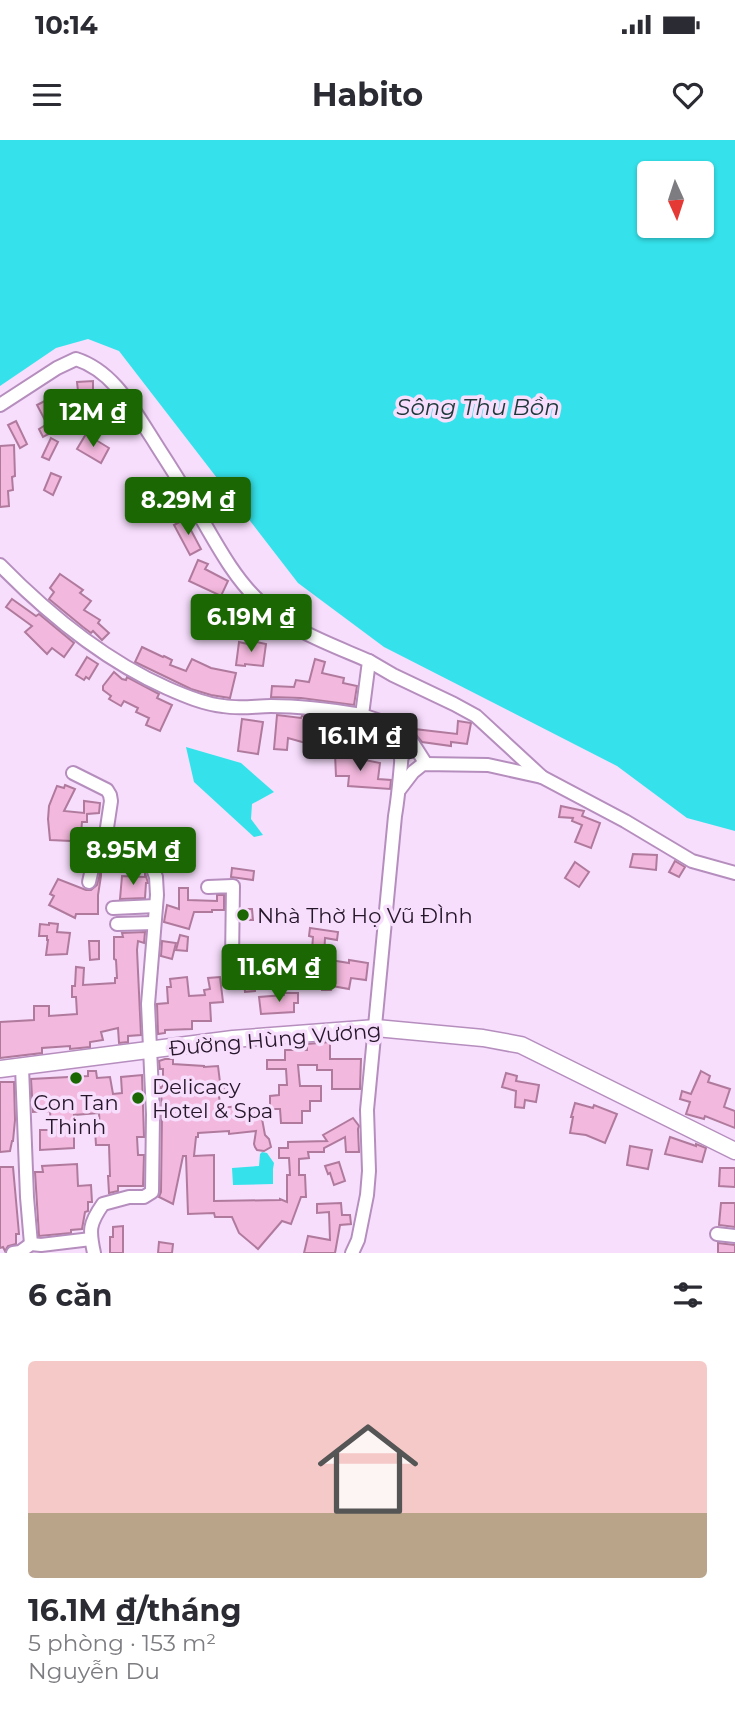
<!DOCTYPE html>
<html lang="vi">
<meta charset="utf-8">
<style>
:root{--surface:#fff;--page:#f2f2f3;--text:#2b2b33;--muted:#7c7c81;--line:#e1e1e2;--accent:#1a6704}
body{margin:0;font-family:Montserrat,sans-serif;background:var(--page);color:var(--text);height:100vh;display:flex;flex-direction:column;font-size:26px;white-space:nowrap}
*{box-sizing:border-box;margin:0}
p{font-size:23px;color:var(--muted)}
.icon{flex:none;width:38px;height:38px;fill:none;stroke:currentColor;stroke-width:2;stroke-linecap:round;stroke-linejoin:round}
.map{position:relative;height:1113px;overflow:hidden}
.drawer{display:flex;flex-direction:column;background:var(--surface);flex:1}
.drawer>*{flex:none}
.needle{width:46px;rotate:177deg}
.controls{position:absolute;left:637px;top:21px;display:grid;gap:14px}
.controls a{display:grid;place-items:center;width:77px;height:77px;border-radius:7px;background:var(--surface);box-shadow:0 2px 5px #0004;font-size:35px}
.price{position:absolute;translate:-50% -60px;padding:0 16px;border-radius:7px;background:var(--accent);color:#fff;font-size:23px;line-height:46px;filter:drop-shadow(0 2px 4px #0008)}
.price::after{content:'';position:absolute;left:50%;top:42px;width:21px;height:16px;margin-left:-10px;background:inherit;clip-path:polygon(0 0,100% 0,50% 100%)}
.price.on{background:#222;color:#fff}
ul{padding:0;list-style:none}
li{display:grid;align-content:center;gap:14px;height:371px;padding:0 28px}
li+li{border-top:2px solid var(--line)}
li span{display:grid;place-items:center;height:217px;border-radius:7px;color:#555}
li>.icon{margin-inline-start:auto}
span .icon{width:126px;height:126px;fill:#fffc;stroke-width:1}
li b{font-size:30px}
h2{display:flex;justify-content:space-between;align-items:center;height:84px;padding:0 28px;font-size:30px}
.status{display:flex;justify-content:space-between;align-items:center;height:49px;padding:0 35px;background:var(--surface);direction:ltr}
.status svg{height:19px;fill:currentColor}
header{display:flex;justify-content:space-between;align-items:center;height:91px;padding:0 28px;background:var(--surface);font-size:32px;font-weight:700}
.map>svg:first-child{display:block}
</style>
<div class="status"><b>10:14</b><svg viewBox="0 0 49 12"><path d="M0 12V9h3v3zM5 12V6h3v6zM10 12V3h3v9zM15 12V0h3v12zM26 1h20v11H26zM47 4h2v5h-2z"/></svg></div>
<header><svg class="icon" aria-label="menu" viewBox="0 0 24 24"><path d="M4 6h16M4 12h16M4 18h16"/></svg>Habito<svg class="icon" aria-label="heart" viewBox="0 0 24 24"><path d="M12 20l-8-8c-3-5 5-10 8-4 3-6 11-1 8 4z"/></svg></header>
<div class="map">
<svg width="735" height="1113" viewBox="0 0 735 1113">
<rect width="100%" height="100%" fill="#f7defd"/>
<g fill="#35e2eb" fill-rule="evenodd">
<path d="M0,0H735V691L687,678L617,626L384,507L298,443L119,211L88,199L56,208L0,246ZM702,33V86H649V33Z"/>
<path d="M186,607L241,623L274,652L252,664L251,679L263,695L254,697L194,642Z"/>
<path d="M262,1012L267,1013L274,1023L273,1029V1044L233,1045L232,1028L259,1026L260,1014Z"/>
</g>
<g fill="#f2b8dd" stroke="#b07a9d" stroke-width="2">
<path d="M93,241V251H78L77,242Z"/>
<path d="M64,251L76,272L57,283L60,288L43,297L39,289L47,284L37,265Z"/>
<path d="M16,281L27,304L20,308L8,285Z"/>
<path d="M86,294L109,308L101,323L77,309Z"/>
<path d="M51,298L58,302L49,320L42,317Z"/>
<path d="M14,305L15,336L12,337L13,350L8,351L9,366L0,367V306Z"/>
<path d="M51,333L61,337L53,355L44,350Z"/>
<path d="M185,379L201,409L190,415L174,385Z"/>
<path d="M198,420L208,424L205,429L228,441L221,456L189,441Z"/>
<path d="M60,434L83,450L80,453L91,461L84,470L100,480L98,483L109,493L102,500L93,491L91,493L83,487L49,459L54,452L50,448Z"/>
<path d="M12,459L36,476L39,474L74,503L64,517L52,508L47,514L25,492L32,486L6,467Z"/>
<path d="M252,501L266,504L263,526L245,524V526L236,525L239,502L252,505Z"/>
<path d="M142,507L163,517L164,516L172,520L170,525L186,531L192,519L211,528L236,533L230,558L211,555L191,549L135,522Z"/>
<path d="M87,517L98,524L89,539L86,537L84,540L76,535Z"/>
<path d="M315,519L325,522L322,533L344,538L343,543L357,546L354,565L301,558L271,557L272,546L294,547L296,540L309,542Z"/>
<path d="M114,532L122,539L126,540L127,537L159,554L157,558L172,565L160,591L146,585L149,578L136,572L138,568L124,561L121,566L109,559L111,556L103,550V546Z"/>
<path d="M277,575L301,578L302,576H307L316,579V577L360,584L369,587V603L302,602L288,598L287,610L274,609Z"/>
<path d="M242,579L263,582L258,614L238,611Z"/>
<path d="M458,581L471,583L467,604L451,602V606L422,602L415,594L414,589L457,594Z"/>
<path d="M335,614L380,623L378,639L391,640L390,649L348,646L349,636H336Z"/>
<path d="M65,645L75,649L64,671L84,673V661L100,663L99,673L87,674V682H82L79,718H71V701L50,700L48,679L49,666L57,646L64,648Z"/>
<path d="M561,666L584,671L582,676L600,683L591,708L575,702L582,685L572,681L573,678L559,677Z"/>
<path d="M144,688L156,689L157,701H162L160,721L154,718L136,714V706H143Z"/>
<path d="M116,690H126L124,711L115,709V705H113Z"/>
<path d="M633,714L657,715L656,730L630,727Z"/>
<path d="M675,721L685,727L679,737L669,732Z"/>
<path d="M575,722L589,732L579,747L565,738Z"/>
<path d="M232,728L254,731L253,740L231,737Z"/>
<path d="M101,730V736L98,755V774H76L75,778L49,765L54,756L50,754L58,739L86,750H91L97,745Z"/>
<path d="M145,733L148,743H146L145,758L120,759L122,736L145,737Z"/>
<path d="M179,748H188V760L217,761V755H224V770H212V772H194L189,789L164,782L167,765L179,769Z"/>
<path d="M241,769H252L253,780H241Z"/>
<path d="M49,783L58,784L57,792L70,793L67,814L46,815L48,800H47V796H39L40,784L49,785Z"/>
<path d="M310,788L338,792L337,800L325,798L324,819L349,823V820L368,823L366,840L351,838L349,849L332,846L331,850H322L323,836L310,835L313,797L309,796Z"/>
<path d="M145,792L144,803L138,801L137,810L141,895L128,896V902L119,903L118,888L101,892L103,900L90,902V907L70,909V906L42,908V913L0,918V882L34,880V866H49V876L77,874L76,857H72V846H75L76,827L84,828L83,845L115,843V838H117L116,820L114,819V797H123L122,793Z"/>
<path d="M180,795L188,797L187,811L176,810Z"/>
<path d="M89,801H99V819L90,820Z"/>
<path d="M162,801L176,803L172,819L161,816Z"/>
<path d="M187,837L189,856L205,855L204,850L210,849L208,838L220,837L223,862L210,863L211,881H192V889L165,890V893L158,894L157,864L168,863L167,847H171L170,839Z"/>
<path d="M254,841L255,851L245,852L244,842Z"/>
<path d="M284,853H298V863H294V872L261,874L259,857L284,855Z"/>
<path d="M330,902V919H361L360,949H332V930H317V925H298L300,946H321V961H310V971H302V983H281L280,969H270V956L279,955V945H287L286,929H267V920H285V910H307V904Z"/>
<path d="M165,919H173V924L204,926V927L218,926L220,942H224L225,950L218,951L221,968L238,966V972L260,968L265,995L269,999L271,1007L264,1011L257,1010L255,1007L254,1004L256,991L229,994V991L198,993V997H196L194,1016L214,1015V1061L280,1060V1059L287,1062V1035H290L289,1018H279V1008H288V1002L327,1001L323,995L353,978L359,986L358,989L359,1012H346L345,997L324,1008V1012H308L309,1018L299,1019V1035H305L306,1057H301L291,1084L282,1081L258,1109L239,1093L232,1077H215L214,1073L188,1074L186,1016H183L173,1064L159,1057L161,1052L162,974L161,947L163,946V929H160L159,921Z"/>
<path d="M88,931H96L97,938L110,937L113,954L122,953L121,937L142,935L144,997H137L138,1015H144L143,1046H118V1051L109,1053L108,1036H110L109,1005H96L95,990H100L99,973L74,975V1008L40,1010V990H51L50,971L33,972L31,939L88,936Z"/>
<path d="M701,931L710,936L708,942L730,949L724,967L735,971V988L705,976L704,979L686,974L690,962L680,959L682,951L691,954Z"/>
<path d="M506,933L517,936L516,941L539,945L536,962L525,960L524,968L515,967L516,951L502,947Z"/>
<path d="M0,942H14L15,980L13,1001H12L10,1011L0,1012Z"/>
<path d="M575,963L593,968L594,965L617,974L605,1003L586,995L570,993L573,977H571Z"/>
<path d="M670,997L696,1006V1004L706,1008L702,1022L665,1014Z"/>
<path d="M630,1006L652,1010L648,1029L627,1025Z"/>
<path d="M339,1022L345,1041L334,1045L330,1033L328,1034L325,1026Z"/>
<path d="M77,1024L78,1046L91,1045L92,1062H88V1071L85,1072L82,1089L71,1090V1093L39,1096L35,1032H43L42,1026Z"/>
<path d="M0,1027H13L19,1094H16V1104L8,1106L5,1111L3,1107L0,1108Z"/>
<path d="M720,1028H735V1047L719,1046Z"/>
<path d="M341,1063L342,1075H350L351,1084L340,1085L335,1113H304L308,1096L330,1100L329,1072L317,1073V1064Z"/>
<path d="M721,1063H735V1087L719,1085Z"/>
<path d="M123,1086V1113H110V1097H113V1087Z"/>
<path d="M159,1102L173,1104L172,1113H158Z"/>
<path d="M718,1103L735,1105V1113H718Z"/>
</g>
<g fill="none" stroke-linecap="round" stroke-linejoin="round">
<g stroke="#b68ebe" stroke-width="16">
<g id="minor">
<path d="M0,265L57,228L76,219C113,231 132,267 152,298C167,322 183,346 197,371C215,401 232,435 257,459C288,490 330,504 369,521L362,575L404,589C401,618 400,647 395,676L367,970L369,1031L367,1055L358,1100L352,1113"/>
<path d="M0,425C48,474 104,520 167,548C185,556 204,564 223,566C239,569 256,566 271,566C302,566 332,570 362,575"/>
<path d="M369,521L393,535L454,564L476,576L542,637"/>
<path d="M401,618L412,602L426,624"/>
<path d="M73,633L107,650L110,655L111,661L102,721L140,723L152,726L156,737L157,755L148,864L153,974L152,1052L144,1057H129L103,1064C89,1084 89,1090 94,1113"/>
<path d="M400,649L413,632L423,624L488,625L542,637L625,681L692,721L735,733"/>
<path d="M89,742L94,720L102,721"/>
<path d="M208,747L233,746L232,820"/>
<path d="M113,768L156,766"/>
<path d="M117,784L154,783"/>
<path d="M22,927L27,1057L31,1104"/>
<path d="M717,1094L735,1096"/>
<path d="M13,1113L20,1112L31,1104L41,1105L91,1099"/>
</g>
</g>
<g stroke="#b68ebe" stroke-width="19">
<path id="major" d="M0,929L233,899L376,888L483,898L521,905L735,1011"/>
</g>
<use href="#minor" stroke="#fff" stroke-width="12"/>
<use href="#major" stroke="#fff" stroke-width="16"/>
</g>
<g fill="#1a6704" stroke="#f7defd" stroke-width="2.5">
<circle cx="243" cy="775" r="7"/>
<circle cx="76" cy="938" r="7"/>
<circle cx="138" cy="958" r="7"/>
</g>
<g text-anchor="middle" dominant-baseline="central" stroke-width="7" stroke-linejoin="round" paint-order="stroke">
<g font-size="21" fill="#251629" stroke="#f7defd" text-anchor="start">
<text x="257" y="775">Nhà Thờ Họ Vũ ĐÌnh</text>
<text x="152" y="946">Delicacy<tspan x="152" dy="24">Hotel &amp; Spa</tspan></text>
<text x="76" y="962" text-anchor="middle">Con Tan<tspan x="76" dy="24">Thinh</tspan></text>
</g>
<g font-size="21" fill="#251629" stroke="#f7defd">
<text transform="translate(275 899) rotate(-5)">Đường Hùng Vương</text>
</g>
<g font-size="23" font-style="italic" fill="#1e383a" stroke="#f7defd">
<text x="478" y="267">Sông Thu Bồn</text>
</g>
</g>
</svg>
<div class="controls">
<a><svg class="needle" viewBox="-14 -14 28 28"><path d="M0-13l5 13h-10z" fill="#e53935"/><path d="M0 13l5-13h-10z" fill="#7c7c81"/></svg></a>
</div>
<b class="price" style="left:93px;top:309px">12M ₫</b>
<b class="price" style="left:188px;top:397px">8.29M ₫</b>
<b class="price" style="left:251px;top:514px">6.19M ₫</b>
<b class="price on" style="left:360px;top:633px">16.1M ₫</b>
<b class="price" style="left:133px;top:747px">8.95M ₫</b>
<b class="price" style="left:279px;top:864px">11.6M ₫</b>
</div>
<section class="drawer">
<h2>6 căn<svg class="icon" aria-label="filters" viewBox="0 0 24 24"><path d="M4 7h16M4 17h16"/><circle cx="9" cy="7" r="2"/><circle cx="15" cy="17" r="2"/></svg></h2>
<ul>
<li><span style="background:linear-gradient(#f6c9c9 70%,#b9a48a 0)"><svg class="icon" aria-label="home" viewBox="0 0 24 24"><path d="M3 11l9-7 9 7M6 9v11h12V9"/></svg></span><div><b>16.1M ₫/tháng</b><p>5 phòng · 153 m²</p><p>Nguyễn Du</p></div></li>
</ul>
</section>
